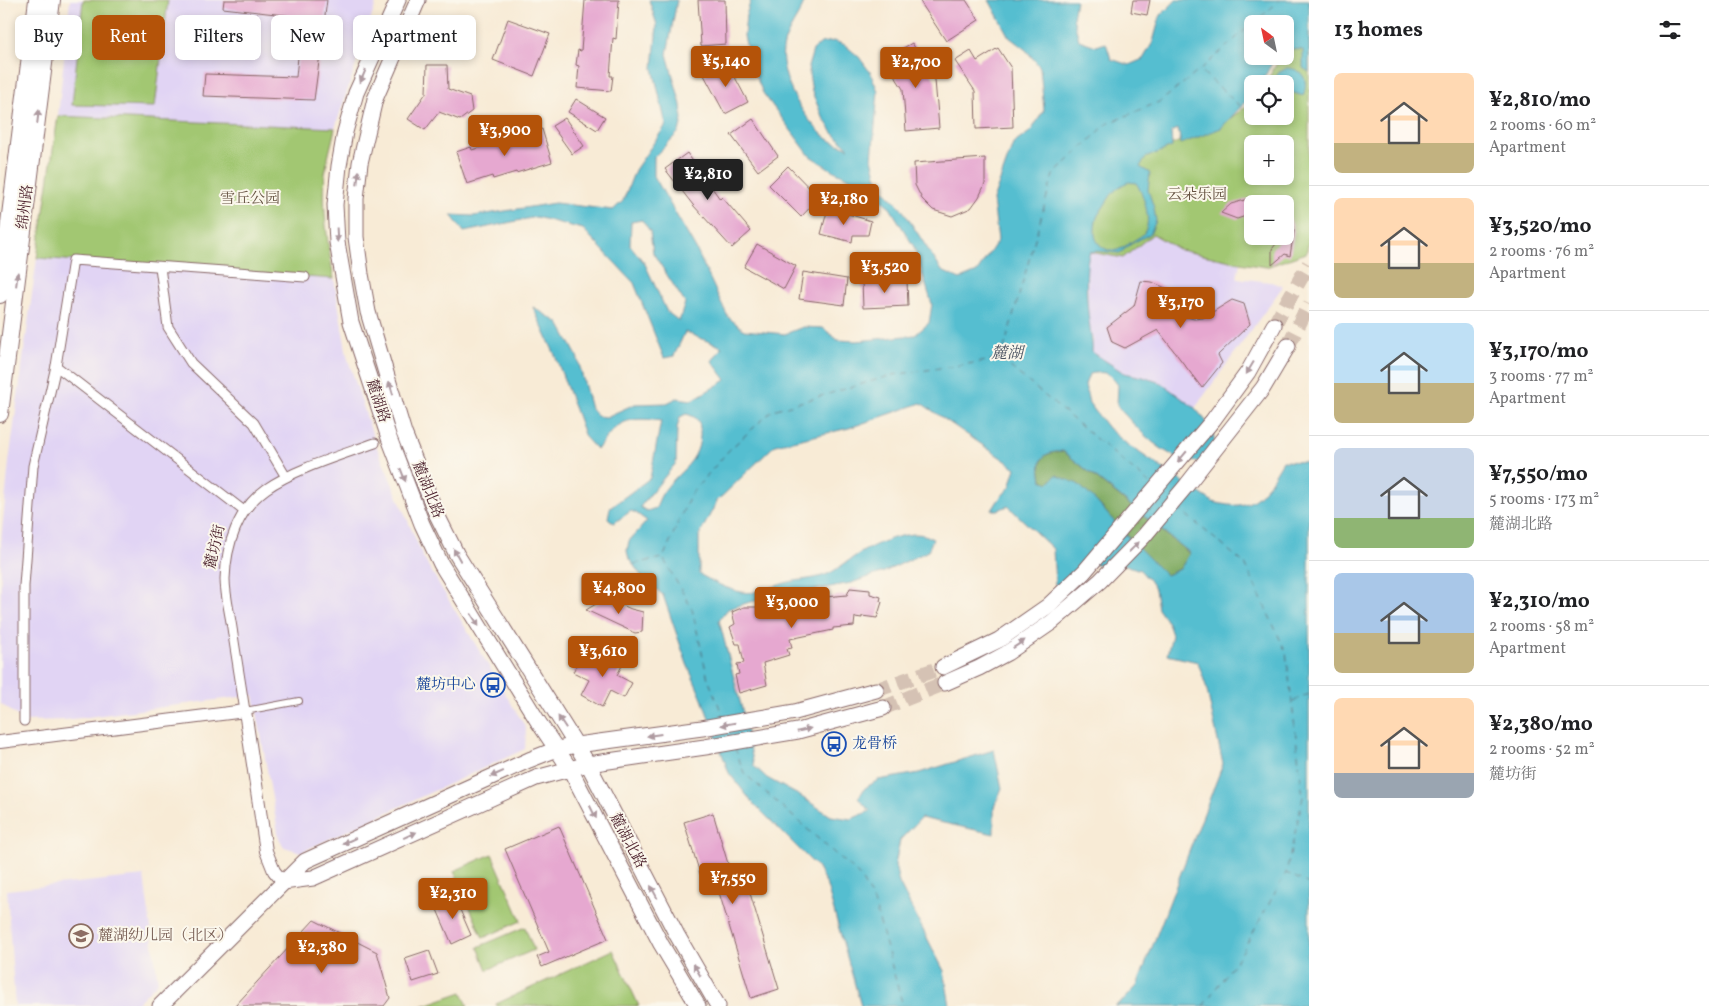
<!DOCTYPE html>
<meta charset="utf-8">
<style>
:root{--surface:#fff;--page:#f2f2f2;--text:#202124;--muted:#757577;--line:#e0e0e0;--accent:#b45309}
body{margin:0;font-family:Vollkorn,"Noto Serif SC",serif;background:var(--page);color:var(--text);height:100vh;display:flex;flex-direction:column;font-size:19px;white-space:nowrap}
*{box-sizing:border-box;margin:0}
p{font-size:16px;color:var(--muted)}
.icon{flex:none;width:28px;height:28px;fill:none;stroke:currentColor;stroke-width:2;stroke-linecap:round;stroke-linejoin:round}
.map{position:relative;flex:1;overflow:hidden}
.drawer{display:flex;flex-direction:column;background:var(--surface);width:400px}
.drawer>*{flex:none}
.top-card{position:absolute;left:15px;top:15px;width:475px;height:45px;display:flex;gap:10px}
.needle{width:32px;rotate:327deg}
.controls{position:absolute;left:1244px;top:15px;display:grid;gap:10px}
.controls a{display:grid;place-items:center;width:50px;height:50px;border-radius:8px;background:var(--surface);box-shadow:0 2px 8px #0003;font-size:25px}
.price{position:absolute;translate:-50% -42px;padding:0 11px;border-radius:5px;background:var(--accent);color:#fff;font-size:16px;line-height:32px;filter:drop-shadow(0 1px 2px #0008)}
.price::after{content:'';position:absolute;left:50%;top:30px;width:15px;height:11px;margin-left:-8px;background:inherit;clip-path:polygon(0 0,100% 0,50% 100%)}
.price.selected{background:#222;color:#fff}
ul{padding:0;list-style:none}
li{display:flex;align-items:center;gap:15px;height:125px;padding:0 25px}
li+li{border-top:1px solid var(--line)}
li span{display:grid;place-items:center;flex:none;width:140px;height:100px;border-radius:8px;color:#555}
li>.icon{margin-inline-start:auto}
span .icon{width:60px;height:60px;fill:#fffc;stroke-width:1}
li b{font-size:21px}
h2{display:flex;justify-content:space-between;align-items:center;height:60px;padding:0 25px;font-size:21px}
.pill{padding:0 18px;border-radius:8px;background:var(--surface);box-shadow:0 2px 8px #0003;font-size:18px;line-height:45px}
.pill.selected{background:var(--accent);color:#fff}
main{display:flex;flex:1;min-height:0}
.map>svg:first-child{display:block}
</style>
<main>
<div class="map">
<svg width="1309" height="1006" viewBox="0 0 1309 1006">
<rect width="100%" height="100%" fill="#fbf7ec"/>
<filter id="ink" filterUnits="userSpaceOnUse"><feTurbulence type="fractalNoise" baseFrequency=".02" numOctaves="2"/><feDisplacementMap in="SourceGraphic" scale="10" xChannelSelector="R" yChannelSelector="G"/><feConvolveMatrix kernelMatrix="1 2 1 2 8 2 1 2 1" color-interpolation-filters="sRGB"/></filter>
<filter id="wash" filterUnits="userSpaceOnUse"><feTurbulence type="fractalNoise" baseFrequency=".0096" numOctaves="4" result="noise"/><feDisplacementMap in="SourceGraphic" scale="20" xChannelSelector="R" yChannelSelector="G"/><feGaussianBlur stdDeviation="1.12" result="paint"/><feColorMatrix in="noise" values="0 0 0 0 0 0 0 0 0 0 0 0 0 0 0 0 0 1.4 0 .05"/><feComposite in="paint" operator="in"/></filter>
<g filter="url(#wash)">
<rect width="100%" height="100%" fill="#f8ebd6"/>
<g fill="#e1d4f4">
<path d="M70,0H377L335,128L58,116Z"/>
<path d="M1153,234L1180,250L1240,263L1237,278L1271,282L1283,286L1195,408L1161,383L1143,377L1124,373L1092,352L1093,340L1088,321L1087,265L1088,254L1090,252L1123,258Z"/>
<path d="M37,258L334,279L347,356L375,443L424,559L526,728L525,749L301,852L284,847L279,838L254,695L65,720L24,721L0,703L1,540L9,462Z"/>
<path d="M144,876L158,982L134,1006H15L7,890Z"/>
</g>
<g fill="#a2c772" stroke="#76734e" fill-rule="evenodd">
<path d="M83,0H168L155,107L72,105Z"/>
<path d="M1309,23V242L1306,253L1266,267L1240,263L1180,250L1153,234L1123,258L1090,252V222L1113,180L1144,155L1220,126L1252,102V116H1285V84H1265L1281,56H1285C1285,42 1300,32 1309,23ZM1252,144H1285V176H1252ZM1252,204H1285V236H1252Z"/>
<path d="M58,116L335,128C332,143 327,159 325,174C322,208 328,246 334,279L37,258Z"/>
<path d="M492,854L521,921L483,938L454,871Z"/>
<path d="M525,927L534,950L487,970L478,947Z"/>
<path d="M613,950L639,1006H497L496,1004Z"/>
<path d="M462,992L468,1006H422Z"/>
</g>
<path fill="#81ac64" stroke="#666648" d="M1063,451L1190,554L1180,569L1166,575L1129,538L1096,501L1057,475L1049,483L1042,480C1038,458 1041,453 1063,451Z"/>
<g fill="#54bed0" stroke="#4f6e7e" fill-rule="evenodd">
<path d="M649,0H677L667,54L681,105L682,120L679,132L654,157V176L696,249L728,317L744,330L785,334L803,327L823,328L838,340L857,341L915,335L929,323L932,304L914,247L889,206L860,183L832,170L810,156L763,93L751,65L744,36L746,15L751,0H805C800,17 786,30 783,49C779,78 805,122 828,139C834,143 842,145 849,148L833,133L822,116L812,92L808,67L813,50L821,43L834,41L845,45L859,57L870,72L878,91L872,159L876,175L881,187L900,206L942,271L960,279L977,272L998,240L993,200L1013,144L1031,131L1044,110L1040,67L1026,50L1009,37L989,0H1076L1073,18L1079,40L1096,46L1106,43L1111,59L1129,65L1143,59L1153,42L1160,16L1176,0H1309V72L1303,68V50L1285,49V24H1252V56H1276L1261,83L1252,84V95L1221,128L1181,144L1178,129L1171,132L1172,147L1145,158L1140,167L1150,173L1148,190L1154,208L1156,221L1150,234L1131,244L1120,253C1110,253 1100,250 1090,252C1084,264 1087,307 1089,321C1090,332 1093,341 1092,352L1124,373L1143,377L1161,383L1195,408L1206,421L1213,434L1216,449L1200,462C1164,461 1139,430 1117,406L1118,385C1108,372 1106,371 1089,374L1085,385L1089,403L1108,428L1128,445L1213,502C1256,514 1264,492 1283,461L1305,462L1309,465V951L1306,955L1309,957V1006H1115L1124,1000L1137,986L1223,764L1206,686L1198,662L1167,655L1172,635L1168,623L1158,609L1155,589L1149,580L1140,570L1126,565L1085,564L1059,589L1055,584L1053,549L1008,506L998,510H992L999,499L1010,487L1016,468L921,403L849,428L775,445L717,501L699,536V574C712,581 726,589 741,592C756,595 771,587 785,583C800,579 815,580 830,573C841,567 851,558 862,552C879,542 916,526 933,539L928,551L884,572L851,583L750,602L728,609L719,620L743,713L754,766L767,778L800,796L831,816L851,819L870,811L858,798L865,788L878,780L919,773L994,750L1002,788L994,807V834L921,818L900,840L895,865L899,883L944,971L950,1006H861L826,883L817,867L752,802L729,773L702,699L687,664L663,595L643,578L629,559L627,551L629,541L647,521L636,513L631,511L614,523L608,518L610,508L650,478L661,421C626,416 617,421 597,450L585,437L555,355L533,307L559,323L577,356L591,409L597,416L606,417L635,404L667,403L677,398L692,400L726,380L712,361L722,347L685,332L674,356L664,358L634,283L583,229L536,217L464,232L451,215L474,216L555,203L613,210L623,201L635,170L666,125L653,68L657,25ZM1128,182L1136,183C1143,193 1152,220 1145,231C1143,236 1137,238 1133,241C1129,243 1125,247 1120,249C1107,255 1093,243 1095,230C1095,224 1096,217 1100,212C1110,198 1112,189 1128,182ZM642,220L650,231L653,253L685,303L679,321L667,312L645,264L630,245L631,222ZM686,414C695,416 700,420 700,429C702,464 677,470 662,494C659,498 658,504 656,508L647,511L640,507L676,463L677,428L680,417ZM1063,451L1190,553L1180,569L1166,575L1129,538L1096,501L1078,484L1056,475L1049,483L1042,480C1038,458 1041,453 1063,451Z"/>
<path d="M1287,68C1304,69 1309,81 1303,96L1288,91L1285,93V84H1273L1278,73Z"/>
</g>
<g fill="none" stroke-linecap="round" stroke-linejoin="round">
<g stroke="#4e5765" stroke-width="1" stroke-dasharray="6 5" stroke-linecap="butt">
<path d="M1253,24L1280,0"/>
<path d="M1240,106L1200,70L1252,24"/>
<path d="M1002,360L1150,484"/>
<path d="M1161,493L1167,499"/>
<path d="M1178,508L1245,564L1286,652L1303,797L1286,873L1309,884"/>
<path d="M664,560L692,609L708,679L723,716"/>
<path d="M634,564L663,558L690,495L729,450L773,410L893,375L1001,359L1053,175L1107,124L1161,101L1200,70"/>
<path d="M1293,701L1309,694"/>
<path d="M735,748L744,773L859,875L874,902L903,1006"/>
<path d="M1203,1006L1241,954L1286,873"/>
</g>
</g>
<g id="blocks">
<g fill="#e6a8d0">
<path d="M224,0H327L314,100L203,96L205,74L296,77L302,17L223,8Z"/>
<path d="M585,0H619L616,39L613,38L610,76H613L611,91L577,88L579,66L576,65L578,50L581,51Z"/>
<path d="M698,0H725L726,44L701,46Z"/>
<path d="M919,0H966L979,20L946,41Z"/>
<path d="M1133,0H1150L1147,15L1131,12Z"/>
<path d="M508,19L550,34L534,76L493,60Z"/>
<path d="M912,43L935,80L939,128L906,131L903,89L884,59Z"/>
<path d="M998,48L1011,68L1013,127L976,129L975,91L955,61L971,51L977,61Z"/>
<path d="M727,62L748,102L725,114L704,75Z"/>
<path d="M427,65H447L448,89L470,97L472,111L460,120L439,112L425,130L408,119L426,93Z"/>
<path d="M576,99L605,117L597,130L568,112Z"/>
<path d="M565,118L584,146L572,154L552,126Z"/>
<path d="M753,119L778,156L758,171L731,135Z"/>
<path d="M542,129L552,162L516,173V172L493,179L492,176L467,184L456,152L471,147L472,150L497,142V143Z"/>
<path d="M687,153L720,199L722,197L751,231L732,248L693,205L665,169Z"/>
<path d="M985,158V184L979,197L971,208L952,216L933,210L922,199L915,185L914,163Z"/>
<path d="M788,166L819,198L801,217L769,185Z"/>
<path d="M1252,198V214L1237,219L1221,213L1231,204Z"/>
<path d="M828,208L871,221L868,235H853L852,242L821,234Z"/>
<path d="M1287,208L1294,231L1290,256L1285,254L1272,265V249L1280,239V236H1285V209Z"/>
<path d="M757,244L796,266L784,289L744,267Z"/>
<path d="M803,272L847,279L844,305L799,299Z"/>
<path d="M907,280L908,306L863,308L862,281Z"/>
<path d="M1141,281L1152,282L1168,289L1171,297L1180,312L1186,317L1194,319L1203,318L1232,300L1244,304L1250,324L1218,355L1222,363L1202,388L1158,330L1125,348L1112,342L1107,327L1134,306Z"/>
<path d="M850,588L870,590V594L881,597L880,601L882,602L877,618L862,616V618L855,617L854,626L833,628V630L790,639L792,648L787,649L789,655L763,663L767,685L739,693L735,675L739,674L737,664L744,663L740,644H736L730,627L735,624L732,612L744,607H761L765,606L767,607L780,605L779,602L790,600L793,607L803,604L816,606L814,598L847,595Z"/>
<path d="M606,598L631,609L643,612L642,632L635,633L586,610Z"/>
<path d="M606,650L625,660L617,675L632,683L624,698L610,691L602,707L581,695L589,680L573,672L581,656L598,665Z"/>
<path d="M713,813L734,884L746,880L779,989L751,998L718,889L706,893L684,822Z"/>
<path d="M559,826L608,939L542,967L537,957L549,952L505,849Z"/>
<path d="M454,896L471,935L452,944L435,905Z"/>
<path d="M314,920L377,952L390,998L384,1006H235Z"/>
<path d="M429,950L438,974L413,982L405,958Z"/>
</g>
</g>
</g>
<g filter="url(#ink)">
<use href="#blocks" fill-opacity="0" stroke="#876667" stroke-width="1"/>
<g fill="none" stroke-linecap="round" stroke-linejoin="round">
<g stroke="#d5c2b4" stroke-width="15" stroke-dasharray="15 8" stroke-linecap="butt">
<path d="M1274,325L1309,264"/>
<path d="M1288,346L1309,304"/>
<path d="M876,690L943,667"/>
<path d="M883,708L945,683"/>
</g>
<g stroke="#876667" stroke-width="8">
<path id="service" d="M245,711L299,701"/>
</g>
<g stroke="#876667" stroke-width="11">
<g id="pedestrian">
<path d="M160,267L168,327L191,363L254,423L286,477"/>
<path d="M56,366L244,511"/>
<path d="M245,711C241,685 237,660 233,635C231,617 225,597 225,579C226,545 238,509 266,489C294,469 342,455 375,443"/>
<path d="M24,721V586L33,466L56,366L73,260L305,277"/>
</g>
</g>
<g stroke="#876667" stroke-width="14">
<path id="minor" d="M0,742L245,711L266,851L274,871L283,882"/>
</g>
<g stroke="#876667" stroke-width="17">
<g id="tertiary">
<path d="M398,0L356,93L345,132L339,166L335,205L337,242L351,322L389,438L422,524L441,564L539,723L570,769L661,944L698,1006"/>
<path d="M418,0L375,99L360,163L356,199V237L361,274L368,312L383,363L404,433L437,515L457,555L588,764L677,935L718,1006"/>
<path d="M943,667L999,640L1048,606L1084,572L1213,420L1248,372L1274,325"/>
<path d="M945,683L979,668L1007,653L1052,622L1100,581L1144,536L1186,486L1263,388L1288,346"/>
<path d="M283,882L313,878L536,778L588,764L705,747L798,731L883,708"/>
<path d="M160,1006L305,861L529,760L557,749L577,745L702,728L754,719L795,712L876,690"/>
</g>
</g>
<g stroke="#876667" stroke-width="18">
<g id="secondary">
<path d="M0,295L37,0"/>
<path d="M0,414L52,0"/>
</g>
</g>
<use href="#service" stroke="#fff" stroke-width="6"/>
<use href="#pedestrian" stroke="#fff" stroke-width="9"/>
<use href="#minor" stroke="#fff" stroke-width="12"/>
<use href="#tertiary" stroke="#fff" stroke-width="15"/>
<use href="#secondary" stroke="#fff" stroke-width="16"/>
</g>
<defs><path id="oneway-solid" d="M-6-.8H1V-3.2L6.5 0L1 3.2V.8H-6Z" transform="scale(1.25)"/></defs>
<g fill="#ae9aa0">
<use href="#oneway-solid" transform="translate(363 76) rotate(113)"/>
<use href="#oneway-solid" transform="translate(38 117) rotate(-83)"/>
<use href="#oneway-solid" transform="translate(358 178) rotate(-84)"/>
<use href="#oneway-solid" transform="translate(337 235) rotate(87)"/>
<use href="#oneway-solid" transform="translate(17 279) rotate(-83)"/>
<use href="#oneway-solid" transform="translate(1250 368) rotate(121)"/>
<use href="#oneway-solid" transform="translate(391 388) rotate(-107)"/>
<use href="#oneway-solid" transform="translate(1182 457) rotate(130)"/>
<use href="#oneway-solid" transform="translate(403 475) rotate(69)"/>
<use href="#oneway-solid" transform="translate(1134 547) rotate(-45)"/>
<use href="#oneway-solid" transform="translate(457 555) rotate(-119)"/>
<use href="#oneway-solid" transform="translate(475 620) rotate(58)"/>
<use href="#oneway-solid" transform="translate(1019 644) rotate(-34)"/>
<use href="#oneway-solid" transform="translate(562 722) rotate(-123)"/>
<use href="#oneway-solid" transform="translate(728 724) rotate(170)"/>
<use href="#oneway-solid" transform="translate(804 730) rotate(-14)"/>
<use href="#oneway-solid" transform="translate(654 735) rotate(172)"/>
<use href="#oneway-solid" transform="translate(497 774) rotate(156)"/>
<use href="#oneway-solid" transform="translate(593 812) rotate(63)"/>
<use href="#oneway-solid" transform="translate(410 835) rotate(-24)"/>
<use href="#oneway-solid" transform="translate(349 841) rotate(156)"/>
<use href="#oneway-solid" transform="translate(654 892) rotate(-118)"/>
<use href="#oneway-solid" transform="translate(697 970) rotate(-120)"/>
</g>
</g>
<defs>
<g id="bus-ring" transform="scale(1.25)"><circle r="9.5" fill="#fbf7ec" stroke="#1a4fb4" stroke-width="1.5"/><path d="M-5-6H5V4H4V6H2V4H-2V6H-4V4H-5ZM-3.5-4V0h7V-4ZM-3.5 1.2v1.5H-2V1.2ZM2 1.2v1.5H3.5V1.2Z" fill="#1a4fb4"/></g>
<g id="school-ring" transform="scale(1.25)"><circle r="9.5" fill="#fbf7ec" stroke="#8d6e63" stroke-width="1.5"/><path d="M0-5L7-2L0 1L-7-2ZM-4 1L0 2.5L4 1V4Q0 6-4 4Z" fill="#8d6e63"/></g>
</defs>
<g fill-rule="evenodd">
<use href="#bus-ring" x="493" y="685"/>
<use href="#bus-ring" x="834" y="744"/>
<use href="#school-ring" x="81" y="936"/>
</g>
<g text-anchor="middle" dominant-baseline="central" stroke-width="4" stroke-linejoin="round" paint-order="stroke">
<g font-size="15" fill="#645140" stroke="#fbf7ec">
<text x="1197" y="195">云朵乐园</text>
<text x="250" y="199">雪丘公园</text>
</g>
<g font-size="15" fill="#4a1f2b" stroke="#fbf7ec">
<text transform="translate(26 207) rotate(-83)">绵州路</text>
<text transform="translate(377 401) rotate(72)">麓湖路</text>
<text transform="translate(427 490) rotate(68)">麓湖北路</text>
<text transform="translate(216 547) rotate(-77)">麓坊街</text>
<text transform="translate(627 841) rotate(62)">麓湖北路</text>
</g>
<g font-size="15" fill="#164399" stroke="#fbf7ec" text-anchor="end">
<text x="476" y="685">麓坊中心</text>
<text x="852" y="744" text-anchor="start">龙骨桥</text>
</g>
<g font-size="15" fill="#785e54" stroke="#fbf7ec" text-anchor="start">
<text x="98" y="936">麓湖幼儿园（北区）</text>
</g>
<g font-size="16" font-style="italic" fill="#4e5765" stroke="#fbf7ec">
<text x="1007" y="354">麓湖</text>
</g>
</g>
</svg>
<div class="controls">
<a><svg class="needle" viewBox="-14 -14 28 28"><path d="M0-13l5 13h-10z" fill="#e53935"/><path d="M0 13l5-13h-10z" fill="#757577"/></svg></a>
<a><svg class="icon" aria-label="locate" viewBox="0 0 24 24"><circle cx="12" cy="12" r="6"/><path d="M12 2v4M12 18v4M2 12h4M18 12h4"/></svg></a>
<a>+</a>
<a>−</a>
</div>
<b class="price" style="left:726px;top:88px">¥5,140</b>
<b class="price" style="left:916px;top:89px">¥2,700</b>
<b class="price" style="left:505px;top:157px">¥3,900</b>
<b class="price selected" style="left:708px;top:201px">¥2,810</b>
<b class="price" style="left:844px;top:226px">¥2,180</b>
<b class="price" style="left:885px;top:294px">¥3,520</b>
<b class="price" style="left:1181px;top:329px">¥3,170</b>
<b class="price" style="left:619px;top:615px">¥4,800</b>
<b class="price" style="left:792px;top:629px">¥3,000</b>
<b class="price" style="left:603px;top:678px">¥3,610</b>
<b class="price" style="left:733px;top:905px">¥7,550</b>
<b class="price" style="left:453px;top:920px">¥2,310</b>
<b class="price" style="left:322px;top:974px">¥2,380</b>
<div class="top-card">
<a class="pill">Buy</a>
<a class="pill selected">Rent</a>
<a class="pill">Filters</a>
<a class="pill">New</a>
<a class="pill">Apartment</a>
</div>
</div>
<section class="drawer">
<h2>13 homes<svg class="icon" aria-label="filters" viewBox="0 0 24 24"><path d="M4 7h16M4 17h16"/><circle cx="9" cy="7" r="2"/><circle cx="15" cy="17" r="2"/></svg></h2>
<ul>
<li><span style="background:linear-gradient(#ffd9b3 70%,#c2b280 0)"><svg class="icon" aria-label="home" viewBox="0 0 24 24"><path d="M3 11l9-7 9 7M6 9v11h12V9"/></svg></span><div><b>¥2,810/mo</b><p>2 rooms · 60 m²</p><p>Apartment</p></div></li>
<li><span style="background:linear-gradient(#ffd9b3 65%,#c2b280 0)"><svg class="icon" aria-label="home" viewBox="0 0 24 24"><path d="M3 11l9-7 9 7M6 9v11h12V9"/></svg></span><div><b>¥3,520/mo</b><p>2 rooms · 76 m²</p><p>Apartment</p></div></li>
<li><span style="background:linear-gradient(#bfe0f5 60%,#c2b280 0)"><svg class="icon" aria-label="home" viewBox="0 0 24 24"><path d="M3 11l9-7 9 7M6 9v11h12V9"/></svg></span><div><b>¥3,170/mo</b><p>3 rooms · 77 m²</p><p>Apartment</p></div></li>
<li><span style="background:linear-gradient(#c9d6e8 70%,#8fb573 0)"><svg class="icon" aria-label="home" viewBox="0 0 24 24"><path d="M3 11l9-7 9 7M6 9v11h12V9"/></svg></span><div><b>¥7,550/mo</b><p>5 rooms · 173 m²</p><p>麓湖北路</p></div></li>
<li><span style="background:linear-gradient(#a9c7e8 60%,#c2b280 0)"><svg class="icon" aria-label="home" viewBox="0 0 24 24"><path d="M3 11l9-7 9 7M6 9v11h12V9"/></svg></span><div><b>¥2,310/mo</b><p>2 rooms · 58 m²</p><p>Apartment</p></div></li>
<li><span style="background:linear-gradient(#ffd9b3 75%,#9aa5b1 0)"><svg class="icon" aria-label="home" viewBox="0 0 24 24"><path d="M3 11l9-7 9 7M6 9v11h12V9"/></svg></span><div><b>¥2,380/mo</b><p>2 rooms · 52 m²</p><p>麓坊街</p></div></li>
</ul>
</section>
</main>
